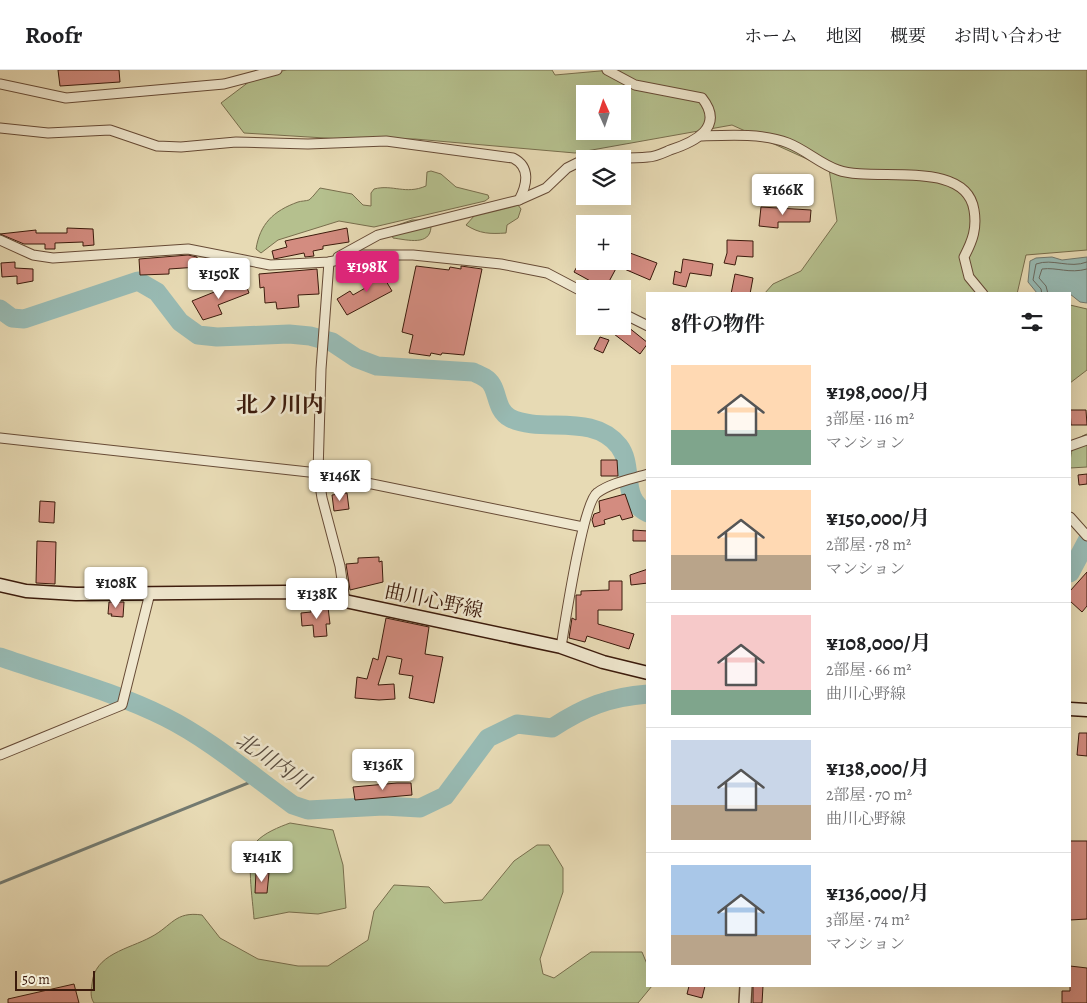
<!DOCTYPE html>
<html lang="ja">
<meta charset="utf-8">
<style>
:root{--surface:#fff;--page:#f2f2f2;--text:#202124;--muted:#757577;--line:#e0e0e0;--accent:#db2777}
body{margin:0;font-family:Alegreya,"Noto Serif JP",serif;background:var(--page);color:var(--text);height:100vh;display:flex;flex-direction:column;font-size:19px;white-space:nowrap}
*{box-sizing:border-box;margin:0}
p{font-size:16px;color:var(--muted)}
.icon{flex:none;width:28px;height:28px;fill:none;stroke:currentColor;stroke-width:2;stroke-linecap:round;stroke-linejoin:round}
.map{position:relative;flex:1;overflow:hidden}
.panel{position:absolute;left:646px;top:222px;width:425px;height:695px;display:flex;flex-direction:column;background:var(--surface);border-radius:0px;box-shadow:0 5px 20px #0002}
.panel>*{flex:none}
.needle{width:32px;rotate:357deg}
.controls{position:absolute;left:576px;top:15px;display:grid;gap:10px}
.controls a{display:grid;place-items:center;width:55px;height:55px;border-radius:0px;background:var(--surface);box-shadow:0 5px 20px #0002;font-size:25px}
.scale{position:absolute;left:15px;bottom:12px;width:80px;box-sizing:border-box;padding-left:5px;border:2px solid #3c1b0c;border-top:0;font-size:14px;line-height:18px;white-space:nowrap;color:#3c1b0c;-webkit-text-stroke:4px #efe7ce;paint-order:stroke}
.price{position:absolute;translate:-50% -42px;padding:0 11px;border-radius:5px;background:#fff;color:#222;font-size:16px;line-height:32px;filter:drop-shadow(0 1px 2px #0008)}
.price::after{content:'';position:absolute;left:50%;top:30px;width:15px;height:11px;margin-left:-8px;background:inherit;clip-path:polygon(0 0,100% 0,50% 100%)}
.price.selected{background:var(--accent);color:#fff}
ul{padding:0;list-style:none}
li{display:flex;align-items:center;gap:15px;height:125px;padding:0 25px}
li+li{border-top:1px solid var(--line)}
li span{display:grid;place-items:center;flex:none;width:140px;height:100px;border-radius:0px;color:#555}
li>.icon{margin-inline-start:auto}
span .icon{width:60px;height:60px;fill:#fffc;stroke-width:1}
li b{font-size:21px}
h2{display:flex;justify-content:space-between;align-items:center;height:60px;padding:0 25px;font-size:21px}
header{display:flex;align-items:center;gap:30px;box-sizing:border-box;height:70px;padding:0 25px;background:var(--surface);border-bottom:1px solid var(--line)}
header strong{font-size:24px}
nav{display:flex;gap:28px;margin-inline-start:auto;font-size:18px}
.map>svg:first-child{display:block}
</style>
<header>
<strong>Roofr</strong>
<nav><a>ホーム</a><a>地図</a><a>概要</a><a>お問い合わせ</a></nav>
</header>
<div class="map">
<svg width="1087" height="933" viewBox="0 0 1087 933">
<rect width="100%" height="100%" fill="#e7dab4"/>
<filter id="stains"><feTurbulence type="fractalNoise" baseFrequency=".004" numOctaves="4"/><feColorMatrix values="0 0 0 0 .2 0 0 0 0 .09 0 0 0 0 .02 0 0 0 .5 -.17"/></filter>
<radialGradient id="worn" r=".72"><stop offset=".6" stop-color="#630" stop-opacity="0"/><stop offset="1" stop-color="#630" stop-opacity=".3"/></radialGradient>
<g fill="#b5c08e" stroke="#786e4d" fill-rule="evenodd">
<path d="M287,0H552L555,5L611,0H1087V180L1026,185L1017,224H764L773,214L801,201L837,151L829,99L732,55L575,83L415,69H341L244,63L221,33L258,5ZM585,24H622V61H585Z"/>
<path d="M431,101L441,104L456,117L488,125L489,128L485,131L374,157L339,151L278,170L261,183L256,179C260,154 273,141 298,132C301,131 306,131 309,130C313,127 317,121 320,118L352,124L363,135L371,136V123L374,119C393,114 405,125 426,116L427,102Z"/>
<path d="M518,135L521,139L518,148L507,155L506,163C490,164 480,164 466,155L475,145Z"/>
<path d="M412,150H424L431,157C430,176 408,170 393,168L389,158Z"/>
<path d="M1070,235L1087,239V300L1070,313Z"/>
<path d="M1087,364V397L1070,398C1070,384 1072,369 1087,364Z"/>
<path d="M290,753L333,760L343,795L346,838L318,844L289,842L254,849C253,831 245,785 256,772C264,763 279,757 290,753Z"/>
<path d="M537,775H549L563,798V822L540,889L543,904L554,908L591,882H642L647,894L648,916H652L638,933H94C90,927 91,921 92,914C94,884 129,879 151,867C172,856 175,841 202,845L220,868L258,889L298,896H328L368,870L374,841L394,815L429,817L444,833L482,830L514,791Z"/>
</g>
<path fill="#98bab3" stroke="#737a70" d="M1052,187L1062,190L1087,187V233L1080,232L1070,224L1037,223L1028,212L1030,191L1036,188Z"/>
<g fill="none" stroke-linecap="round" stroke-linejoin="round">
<g stroke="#6a6a60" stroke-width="1">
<path d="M1042,224L1041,219L1033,210L1036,194C1053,188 1069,199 1087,192"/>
<path d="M1048,224L1046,216L1039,208L1042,199C1057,197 1069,204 1087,199"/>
</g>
<path stroke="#737a70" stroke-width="3" d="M0,813L258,709"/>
<g stroke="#98bab3" stroke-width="19">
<path d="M0,239L12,248L24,249L138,211L157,222L180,252L198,265L217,267L289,264L310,266L332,272L356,288L377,296L473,302C480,305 488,308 492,315C498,325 497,341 510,348C542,364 592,342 619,376C635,397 619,429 648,443"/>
<path d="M1070,503L1087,471"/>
<path d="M0,587C54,606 113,621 165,647C211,670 251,705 293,735L308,740L384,736L420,738L445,726L488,668L517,654L552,658C584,637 609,627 648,624"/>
</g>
</g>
<g fill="#d38c80" stroke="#3c1b0c">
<path d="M58,0H119L120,12L60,16Z"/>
<path d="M761,137L811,140L810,152H778V158L759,156Z"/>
<path d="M67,158L93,159L94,175L83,176V172L55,173V179H45V174H24L0,164L36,160V163H67Z"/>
<path d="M347,158L349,172L323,176V179L313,181L314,186L305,187L304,183L274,189L272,181L287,177L285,171Z"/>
<path d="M727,170L753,171V187L737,186L735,195L724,193L727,183Z"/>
<path d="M622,180L657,193L650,210L622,198Z"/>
<path d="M188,185L197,187L198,197L169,199V204L140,205L139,189Z"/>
<path d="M683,189L713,194L711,206L690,203L686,217L673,214L675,201L681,203Z"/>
<path d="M580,191H620L605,219L574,202Z"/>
<path d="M15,192V198L33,199V211L17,214V206L2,207L1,193Z"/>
<path d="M388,196L395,205L386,211L392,221L347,245L337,229L350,221L353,225L367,217L366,214L379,207L377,204Z"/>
<path d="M416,196L449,200L450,197L461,199V196L482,199L464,285L442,283L441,285L431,283L430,286L409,283L413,265L402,262Z"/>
<path d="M317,199L319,224L298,225L299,237L277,239L276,232L265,233L264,217L260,218L259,204Z"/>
<path d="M735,204L753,208L750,224H731Z"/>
<path d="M244,210L249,223L218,235L222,244L203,250L192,231Z"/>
<path d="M623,253L648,273L640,284L614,264Z"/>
<path d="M600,267L609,270L603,283L594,279Z"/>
<path d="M1070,340H1086L1087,355H1071Z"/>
<path d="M601,390H617L618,406H601Z"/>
<path d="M1087,404V414L1079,415L1078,405Z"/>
<path d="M347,423L349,439L334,441L332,425Z"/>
<path d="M625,424L633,447L622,450L620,445L604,450L605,454L594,457L592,450L594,444L600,442L599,431Z"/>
<path d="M40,431L55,432L54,453L39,452Z"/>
<path d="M633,460L648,461V471H633Z"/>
<path d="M37,471L56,472L55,514L36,513Z"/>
<path d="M379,487V492L382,491L383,512L350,520L346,494L358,493V488Z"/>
<path d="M648,499V513L631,515L630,505Z"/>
<path d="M1087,502V536L1082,542L1070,531V521Z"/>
<path d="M609,511H622V540H598V554L634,564L629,579L587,566L585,572L569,568L572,548L576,550V525H581V521L609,520Z"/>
<path d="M109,532H124L123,547L111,546L112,544H108Z"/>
<path d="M311,535L328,537L330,554H326L327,566L314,567L313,555L302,556L301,543L311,542Z"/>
<path d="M386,548L429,557L425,584L443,587L434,633L409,628L413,606L399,604L402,589L387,586L378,615L394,614L395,629L379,630L355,628L357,607L367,609L373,588L378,590Z"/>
<path d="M1079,663H1087V686L1077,685Z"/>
<path d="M397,713H411L412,725L355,730L353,717Z"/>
<path d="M1070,771H1087V849L1070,850Z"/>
<path d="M256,802L269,803L267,823H255Z"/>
<path d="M1070,896L1087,898V933H1062V921H1070Z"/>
<path d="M74,914L79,933H8V929Z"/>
<path d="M689,916H705L702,928L687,924Z"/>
<path d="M753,916H763L762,933H753Z"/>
</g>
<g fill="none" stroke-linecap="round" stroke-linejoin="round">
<g stroke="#674b36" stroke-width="11">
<g id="minor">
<path d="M0,14L66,28L224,14L277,0"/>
<path d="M0,58L48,63L110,60L157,76L181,77L236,72L308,74L386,71L513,88C531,97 527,115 519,130"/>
<path d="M702,66C728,65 763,63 788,73C806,80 820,94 838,100C873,113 966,88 974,140C977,158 973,170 964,187L969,207L983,224"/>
<path d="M590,89C609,87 629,89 648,87C655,87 663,83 670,80C695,72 725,57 702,28L635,15L607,0"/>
<path d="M0,170L33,185L53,188L188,179L270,195L329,192L363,185H413L501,194L547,203L585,223"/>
<path d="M338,187L378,165L519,130L546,118L567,98L585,89"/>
<path d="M329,192L321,299L318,403L322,428L340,496L345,531"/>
<path d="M622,243L648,256"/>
<path d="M0,368L318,403L583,457"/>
<path d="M1070,376L1087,370"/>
<path d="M1070,447L1087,466"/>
<path d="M561,577C565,553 583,433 597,423C610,413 632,409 648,404"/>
<path d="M0,685L122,635L150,523"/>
</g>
</g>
<g stroke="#674b36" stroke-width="14">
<path id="tertiary" d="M745,933L746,916"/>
</g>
<g stroke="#3c1b0c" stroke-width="15">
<g id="secondary">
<path d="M0,515L26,521L76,524L287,522L345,531L561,577L603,592L648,603"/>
<path d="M1070,639L1087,640"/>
</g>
</g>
<use href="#minor" stroke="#efe7ce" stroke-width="9"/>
<use href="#tertiary" stroke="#efe7ce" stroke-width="11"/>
<use href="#secondary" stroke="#efe7ce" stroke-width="12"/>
</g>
<g text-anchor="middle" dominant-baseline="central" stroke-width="5" stroke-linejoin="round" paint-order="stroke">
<g font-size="20" fill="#3c1b0c" stroke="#efe7ce">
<text transform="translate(434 531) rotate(12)">曲川心野線</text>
</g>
<g font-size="21" font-style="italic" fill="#584b3e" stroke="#efe7ce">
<text transform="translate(273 691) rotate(34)">北川内川</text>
</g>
<g font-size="22" font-weight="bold" fill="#3c1b0c" stroke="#efe7ce">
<text x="280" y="335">北ノ川内</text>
</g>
</g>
<rect width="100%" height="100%" filter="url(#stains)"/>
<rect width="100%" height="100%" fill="url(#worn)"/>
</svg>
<div class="controls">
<a><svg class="needle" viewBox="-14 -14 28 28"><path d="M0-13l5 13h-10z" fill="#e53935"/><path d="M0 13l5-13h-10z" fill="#757577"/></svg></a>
<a><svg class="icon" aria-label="layers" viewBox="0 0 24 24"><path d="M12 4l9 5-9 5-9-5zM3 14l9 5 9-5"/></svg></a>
<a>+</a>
<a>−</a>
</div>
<div class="scale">50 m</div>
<b class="price" style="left:783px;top:146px">¥166K</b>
<b class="price selected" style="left:367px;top:223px">¥198K</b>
<b class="price" style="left:219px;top:230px">¥150K</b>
<b class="price" style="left:340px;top:432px">¥146K</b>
<b class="price" style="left:116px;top:539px">¥108K</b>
<b class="price" style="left:317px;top:550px">¥138K</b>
<b class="price" style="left:383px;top:721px">¥136K</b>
<b class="price" style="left:262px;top:813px">¥141K</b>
<section class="panel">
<h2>8件の物件<svg class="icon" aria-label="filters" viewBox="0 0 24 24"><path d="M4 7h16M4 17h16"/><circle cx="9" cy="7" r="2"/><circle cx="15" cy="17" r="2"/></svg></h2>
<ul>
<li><span style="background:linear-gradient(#ffd9b3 65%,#7fa58c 0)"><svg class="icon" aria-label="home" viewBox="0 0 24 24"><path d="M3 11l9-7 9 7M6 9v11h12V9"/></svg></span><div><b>¥198,000/月</b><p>3部屋 · 116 m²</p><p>マンション</p></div></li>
<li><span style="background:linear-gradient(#ffd9b3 65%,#b9a48a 0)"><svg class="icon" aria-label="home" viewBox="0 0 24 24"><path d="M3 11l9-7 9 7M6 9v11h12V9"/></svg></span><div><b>¥150,000/月</b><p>2部屋 · 78 m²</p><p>マンション</p></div></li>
<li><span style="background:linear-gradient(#f6c9c9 75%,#7fa58c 0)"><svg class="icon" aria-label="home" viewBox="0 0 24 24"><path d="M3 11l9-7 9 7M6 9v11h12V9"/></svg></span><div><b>¥108,000/月</b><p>2部屋 · 66 m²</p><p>曲川心野線</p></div></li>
<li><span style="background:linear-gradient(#c9d6e8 65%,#b9a48a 0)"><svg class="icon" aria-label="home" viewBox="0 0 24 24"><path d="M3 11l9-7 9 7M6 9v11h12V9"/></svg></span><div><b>¥138,000/月</b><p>2部屋 · 70 m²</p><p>曲川心野線</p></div></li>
<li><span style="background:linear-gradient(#a9c7e8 70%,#b9a48a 0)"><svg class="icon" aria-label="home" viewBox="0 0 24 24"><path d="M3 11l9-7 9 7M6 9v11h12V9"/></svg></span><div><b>¥136,000/月</b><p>3部屋 · 74 m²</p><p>マンション</p></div></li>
</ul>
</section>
</div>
